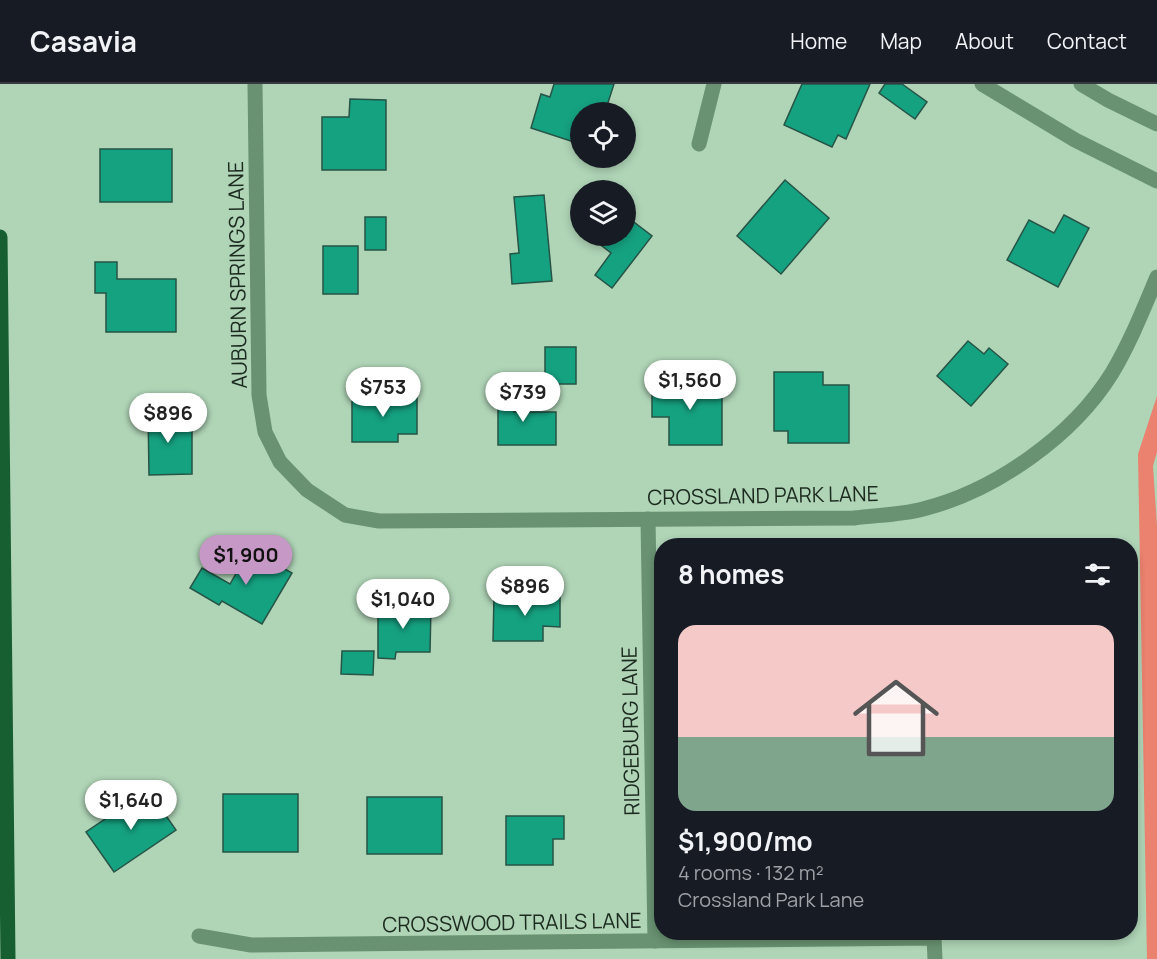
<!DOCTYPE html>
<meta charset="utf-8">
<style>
:root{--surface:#171b24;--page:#20242c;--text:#f1f3f6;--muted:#9ea1a6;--line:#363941;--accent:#c698c6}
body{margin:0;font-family:Manrope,sans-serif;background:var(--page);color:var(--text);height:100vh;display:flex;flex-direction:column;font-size:22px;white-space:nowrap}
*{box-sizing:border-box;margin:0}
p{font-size:20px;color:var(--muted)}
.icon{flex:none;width:33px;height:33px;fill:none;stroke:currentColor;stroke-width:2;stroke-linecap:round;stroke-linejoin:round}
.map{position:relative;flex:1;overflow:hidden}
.side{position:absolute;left:654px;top:454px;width:484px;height:402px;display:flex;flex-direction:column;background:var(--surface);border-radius:24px;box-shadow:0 3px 9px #0003}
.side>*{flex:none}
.tools{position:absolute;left:570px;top:18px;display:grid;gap:12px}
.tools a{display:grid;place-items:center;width:66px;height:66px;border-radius:50%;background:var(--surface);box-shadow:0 3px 9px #0003;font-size:30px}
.price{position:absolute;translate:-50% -51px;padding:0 14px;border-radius:21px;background:#fff;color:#222;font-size:20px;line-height:39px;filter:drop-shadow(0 2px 3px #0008)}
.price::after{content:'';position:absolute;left:50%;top:36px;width:18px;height:14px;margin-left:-9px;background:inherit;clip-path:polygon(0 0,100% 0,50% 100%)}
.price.on{background:var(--accent);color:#111}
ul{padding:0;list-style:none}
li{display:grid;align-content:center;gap:12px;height:318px;padding:0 24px}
li span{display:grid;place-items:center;height:186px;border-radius:18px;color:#555}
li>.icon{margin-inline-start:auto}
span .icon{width:108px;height:108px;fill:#fffc;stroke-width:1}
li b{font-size:26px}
h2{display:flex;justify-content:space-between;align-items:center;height:72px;padding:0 24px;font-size:26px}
header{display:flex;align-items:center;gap:36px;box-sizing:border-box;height:84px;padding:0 30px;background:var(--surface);border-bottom:2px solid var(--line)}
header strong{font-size:28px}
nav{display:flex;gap:33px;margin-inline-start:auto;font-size:21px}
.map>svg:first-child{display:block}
</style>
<header>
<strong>Casavia</strong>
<nav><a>Home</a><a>Map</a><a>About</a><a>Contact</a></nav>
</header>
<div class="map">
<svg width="1157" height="875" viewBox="0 0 1157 875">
<rect width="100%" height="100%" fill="#afd4b6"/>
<path fill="#eb816f" d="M1157,312V368L1153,382L1157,442V875H1147L1138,370Z"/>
<g fill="#15a281" stroke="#265446" stroke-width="1.5">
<path d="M554,0H614L605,28H580V60L531,44L541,10L550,13Z"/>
<path d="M802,0H870L846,55L838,51L832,63L784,41Z"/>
<path d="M885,0H902L927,18L915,35L879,9Z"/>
<path d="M350,15L386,16V86H322V33H349Z"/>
<rect x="100" y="65" width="72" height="53"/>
<path d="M785,96L829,134L781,190L737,152Z"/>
<path d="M544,111L552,197L512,200L510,170L519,169L514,113Z"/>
<path d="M1064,131L1089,144L1058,203L1007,176L1029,136L1054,149Z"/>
<path d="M626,132L652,152L612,204L595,191L611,169L589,152H626Z"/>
<rect x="365" y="133" width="21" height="33"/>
<rect x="323" y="162" width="35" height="48"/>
<path d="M95,178H117V195H176V248H106V209H95Z"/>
<path d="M968,257L984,270L989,264L1008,280L971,322L937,292Z"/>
<rect x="545" y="263" width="31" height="37"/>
<path d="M774,288H823V301H849V359H788V347H774Z"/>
<path d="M722,296V361H669V333H652V297Z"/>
<path d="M498,301H514V328H556V361H498Z"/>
<path d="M352,313H417V350H398V358H352Z"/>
<path d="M179,324V347H192V390L149,391L148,325Z"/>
<path d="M250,465L292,489L262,540L222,517L219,521L190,504L202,484L230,500Z"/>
<path d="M494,512H560V543L543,542V557H493Z"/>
<path d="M378,522L431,523L430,568H396L395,575L378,574Z"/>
<path d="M342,567H374L373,591L341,590Z"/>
<path d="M148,706L176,746L114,788L86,748Z"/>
<rect x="223" y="710" width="75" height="58"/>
<rect x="367" y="713" width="75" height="57"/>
<path d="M506,732H564V755H553V781H506Z"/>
</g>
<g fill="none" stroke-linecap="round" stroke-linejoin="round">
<g stroke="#689271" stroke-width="15">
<path d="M255,0L259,311L265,348L280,378L307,406L345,431L379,437L854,434C876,431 901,431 923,425C995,407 1073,352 1112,289C1130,259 1143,226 1157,193"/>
<path d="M982,0L1075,56L1157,97"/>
<path d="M1081,0L1108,16L1157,40"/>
<path d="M699,60L714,0"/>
<path d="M648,435L655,857"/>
<path d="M199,852L251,861L934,854L935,875"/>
</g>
<path stroke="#175f31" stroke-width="15" d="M0,153L8,875"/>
</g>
<g text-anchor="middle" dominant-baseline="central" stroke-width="6" stroke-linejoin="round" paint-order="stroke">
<g font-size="21" fill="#1c2a1f" stroke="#afd4b6">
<text transform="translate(237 191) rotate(-91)">AUBURN SPRINGS LANE</text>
<text transform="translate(763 411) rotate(-1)">CROSSLAND PARK LANE</text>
<text transform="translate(630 647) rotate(-91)">RIDGEBURG LANE</text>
<text transform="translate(512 838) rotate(-1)">CROSSWOOD TRAILS LANE</text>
</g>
</g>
</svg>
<div class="tools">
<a><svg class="icon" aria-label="locate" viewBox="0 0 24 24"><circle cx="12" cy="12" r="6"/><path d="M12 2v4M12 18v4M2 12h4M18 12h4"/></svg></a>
<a><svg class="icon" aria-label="layers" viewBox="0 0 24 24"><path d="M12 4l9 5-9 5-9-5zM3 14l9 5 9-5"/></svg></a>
</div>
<b class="price" style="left:690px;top:327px">$1,560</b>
<b class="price" style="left:383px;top:334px">$753</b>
<b class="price" style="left:523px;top:339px">$739</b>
<b class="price" style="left:168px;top:360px">$896</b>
<b class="price on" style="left:246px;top:502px">$1,900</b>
<b class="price" style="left:525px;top:533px">$896</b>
<b class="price" style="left:403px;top:546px">$1,040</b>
<b class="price" style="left:131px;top:747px">$1,640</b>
<section class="side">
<h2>8 homes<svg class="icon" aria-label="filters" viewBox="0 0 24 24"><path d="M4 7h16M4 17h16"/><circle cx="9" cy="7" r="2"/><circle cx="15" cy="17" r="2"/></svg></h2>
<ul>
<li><span style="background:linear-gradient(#f6c9c9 60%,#7fa58c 0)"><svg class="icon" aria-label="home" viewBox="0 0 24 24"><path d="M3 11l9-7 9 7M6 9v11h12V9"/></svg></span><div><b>$1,900/mo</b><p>4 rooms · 132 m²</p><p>Crossland Park Lane</p></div></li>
</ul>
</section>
</div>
